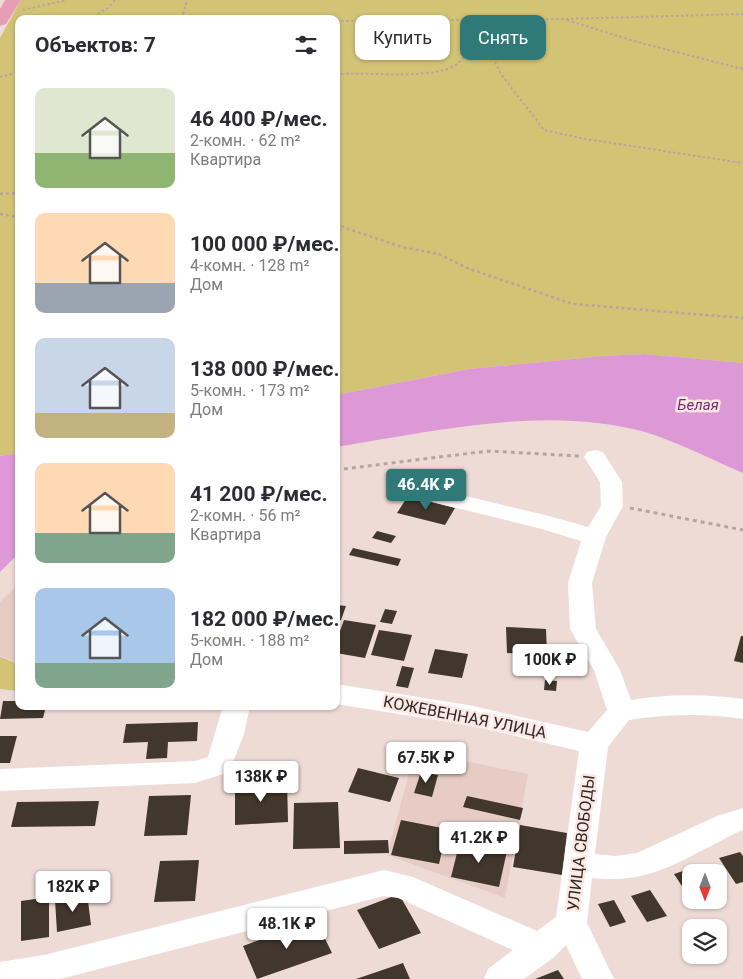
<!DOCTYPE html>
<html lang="ru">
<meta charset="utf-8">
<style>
:root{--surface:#fff;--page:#f7f7f7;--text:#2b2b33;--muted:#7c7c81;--accent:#307979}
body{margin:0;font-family:Roboto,sans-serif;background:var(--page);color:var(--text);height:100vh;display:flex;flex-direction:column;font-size:19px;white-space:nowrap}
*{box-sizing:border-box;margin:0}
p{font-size:16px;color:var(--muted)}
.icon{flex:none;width:28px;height:28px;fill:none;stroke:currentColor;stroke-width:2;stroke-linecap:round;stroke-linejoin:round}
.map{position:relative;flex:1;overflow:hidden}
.side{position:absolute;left:15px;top:15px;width:325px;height:695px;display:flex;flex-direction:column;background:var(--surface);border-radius:10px;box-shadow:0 1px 4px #0004}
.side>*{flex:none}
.banner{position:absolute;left:355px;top:15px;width:312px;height:45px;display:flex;gap:10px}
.needle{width:32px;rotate:180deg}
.fabs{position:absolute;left:682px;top:864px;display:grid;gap:10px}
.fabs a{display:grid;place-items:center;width:45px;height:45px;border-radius:10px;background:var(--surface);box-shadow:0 1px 4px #0004;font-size:25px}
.price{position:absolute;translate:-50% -42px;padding:0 11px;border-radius:5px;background:#fff;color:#222;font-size:16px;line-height:32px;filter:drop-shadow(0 1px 2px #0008)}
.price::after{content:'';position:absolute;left:50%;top:30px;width:15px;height:11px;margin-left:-8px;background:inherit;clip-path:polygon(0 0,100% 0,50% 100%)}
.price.on{background:var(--accent);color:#fff}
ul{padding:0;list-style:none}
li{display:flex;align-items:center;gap:15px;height:125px;padding:0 20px}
li span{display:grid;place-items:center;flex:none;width:140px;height:100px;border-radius:10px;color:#555}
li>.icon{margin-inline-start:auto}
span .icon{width:60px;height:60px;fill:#fffc;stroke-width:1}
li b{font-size:21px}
h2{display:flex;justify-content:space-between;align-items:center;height:60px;padding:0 20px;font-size:21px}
.pill{padding:0 18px;border-radius:10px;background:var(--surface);box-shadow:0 1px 4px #0004;font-size:18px;line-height:45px}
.pill.on{background:var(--accent);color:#fff}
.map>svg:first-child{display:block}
</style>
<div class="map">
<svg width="743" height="979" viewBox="0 0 743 979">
<rect width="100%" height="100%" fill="#efdbd6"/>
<g fill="#e7ccc5">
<path d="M19,583V663L0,656V602Z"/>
<path d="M415,751L528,774L505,898L387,855Z"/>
</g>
<g fill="#d3c375">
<path d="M21,0H743V363L645,354L603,356L469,369L336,395V19H19V453L0,456V38Z"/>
<path d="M0,657L19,664V691L0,689Z"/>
</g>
<g fill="#dc99d6">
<path d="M645,354L743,363V473C713,460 675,441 645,432C544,405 436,431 336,447V395L469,369L603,356Z"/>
<path d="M19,453V553L0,572V456Z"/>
</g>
<g fill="#42372d">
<path d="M408,496L455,508L445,525L397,513Z"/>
<path d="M377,531L396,536L391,543L372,538Z"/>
<path d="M353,548L401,559L398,566L349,555Z"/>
<path d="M337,605L346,606L341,620H336Z"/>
<path d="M385,609L397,611L392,624L380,622Z"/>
<path d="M344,620L376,625L365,658L336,653V642Z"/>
<path d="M506,627L546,629L547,655L507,653Z"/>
<path d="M379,630L412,635L404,661L371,655Z"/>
<path d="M741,636H743V663L734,661Z"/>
<path d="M435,649L468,654L462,678L428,673Z"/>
<path d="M402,666L414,668L408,688L396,686Z"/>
<path d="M545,680L557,681L556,691L544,690Z"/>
<path d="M3,701H19V706H46L43,718L0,719Z"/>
<path d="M198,722L197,741L168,742L167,758L146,759L148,742L123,743L126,724Z"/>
<path d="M0,736H17L10,763H0Z"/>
<path d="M358,768L399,778L390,802L348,792Z"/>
<path d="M421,772L438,775L432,797L414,793Z"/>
<path d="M287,780L288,822L235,825V783Z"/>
<path d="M191,795L187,835L144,836L149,796Z"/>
<path d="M467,796L523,808L520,820L463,807Z"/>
<path d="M99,801L95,826L11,827L17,802Z"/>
<path d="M338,802L340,848L293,849L294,803Z"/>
<path d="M401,820L447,829L439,864L391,855Z"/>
<path d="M520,825L567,833L562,875L513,867Z"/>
<path d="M388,840L389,853L344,854V841Z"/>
<path d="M460,841L507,851L499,887L451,877Z"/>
<path d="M740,852L743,856V882L736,884L719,858Z"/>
<path d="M199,860L195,901L154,902L160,861Z"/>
<path d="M698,866L702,872H691V900H713L695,906L674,874Z"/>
<path d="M650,890L667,916L647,922L631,896Z"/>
<path d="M87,893L91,925L57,932L55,900Z"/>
<path d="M399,894L421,933L379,949L357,910Z"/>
<path d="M49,897V937L21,941V901Z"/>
<path d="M614,900L626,922L610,927L598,904Z"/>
<path d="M316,920L332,953L257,979L243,946Z"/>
<path d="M403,963L410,979H356Z"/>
<path d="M558,970L564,979H535Z"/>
</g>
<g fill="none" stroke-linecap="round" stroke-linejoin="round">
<g stroke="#b5a5a1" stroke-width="2" stroke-dasharray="2.5 2.5" stroke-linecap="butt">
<path d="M23,10L67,0"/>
<path d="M89,19L108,8L115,0"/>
<path d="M184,19L183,14L187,0"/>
<path d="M296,19H308"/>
<path d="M567,20L637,42L743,69"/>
<path d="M336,21L564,19L743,14"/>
<path d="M482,46C494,34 509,29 523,20"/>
<path d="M336,74C367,72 422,79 450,68C462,63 468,49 482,46L489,51L501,74L544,130L585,139L743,163"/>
<path d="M0,77L19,72"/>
</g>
<g stroke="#b5a5a1" stroke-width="2.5" stroke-dasharray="3 3" stroke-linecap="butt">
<path d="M0,194L19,193"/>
<path d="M0,214L19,217"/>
<path d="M336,223L345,228L402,247L439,254L467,268L573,304L743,318"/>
</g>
<g stroke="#b5a5a1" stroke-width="3" stroke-dasharray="4 4" stroke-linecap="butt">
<path d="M336,470L488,451L579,456"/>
<path d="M630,508L743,530"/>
</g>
<g fill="#fff" fill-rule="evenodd">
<path d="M595,450L603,452L622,482L623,506L606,537L592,583L596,629L620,670L631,700C668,694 705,694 743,699V719C705,713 667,714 629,720L608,747L595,854L615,856L637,853L717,816L743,808V830C730,835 717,843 705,849C665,870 638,883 592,878L587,923L614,979H582L566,945L553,958L524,979H484L488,969L513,950L398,898L384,896L60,979H0V962L44,955L384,870L413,877L537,931L556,917L579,751L468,725L336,704V684L468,705L588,732L607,710L594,670L570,629L568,583L581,541L542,529L412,497L409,492L412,487L420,485L549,516L588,527L601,506L600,482L584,457L587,452Z"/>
<path d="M223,706H250L244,734L229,772L195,783L0,791V769L195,761L208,757Z"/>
</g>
<path fill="#e69eb6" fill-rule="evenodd" d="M5,0H21L6,24L0,26V9Z"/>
</g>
<g text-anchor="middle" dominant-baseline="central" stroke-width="5" stroke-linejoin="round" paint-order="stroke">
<g font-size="15" font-style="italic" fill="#762872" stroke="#fce8e3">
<text x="698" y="405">Белая</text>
</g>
<g font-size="16" fill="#2f2826" stroke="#fce8e3">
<text transform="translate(465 717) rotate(11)">КОЖЕВЕННАЯ УЛИЦА</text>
<text transform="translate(581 843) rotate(-83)">УЛИЦА СВОБОДЫ</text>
</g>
</g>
</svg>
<div class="fabs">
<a><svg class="needle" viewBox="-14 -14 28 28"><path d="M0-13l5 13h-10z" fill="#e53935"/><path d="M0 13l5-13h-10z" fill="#7c7c81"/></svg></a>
<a><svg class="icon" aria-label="layers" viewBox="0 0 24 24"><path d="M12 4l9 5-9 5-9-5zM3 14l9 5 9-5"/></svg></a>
</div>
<b class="price on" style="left:426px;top:511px">46.4K ₽</b>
<b class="price" style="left:550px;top:686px">100K ₽</b>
<b class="price" style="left:426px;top:784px">67.5K ₽</b>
<b class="price" style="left:261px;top:803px">138K ₽</b>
<b class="price" style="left:479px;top:864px">41.2K ₽</b>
<b class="price" style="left:73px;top:913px">182K ₽</b>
<b class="price" style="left:287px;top:950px">48.1K ₽</b>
<div class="banner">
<a class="pill">Купить</a>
<a class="pill on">Снять</a>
</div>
<section class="side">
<h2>Объектов: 7<svg class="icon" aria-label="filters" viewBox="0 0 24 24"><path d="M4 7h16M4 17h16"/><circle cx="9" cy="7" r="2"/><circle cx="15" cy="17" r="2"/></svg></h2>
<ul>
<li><span style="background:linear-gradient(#dfe7d0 65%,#8fb573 0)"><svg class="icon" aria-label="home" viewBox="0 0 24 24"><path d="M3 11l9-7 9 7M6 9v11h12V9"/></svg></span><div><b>46 400 ₽/мес.</b><p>2-комн. · 62 m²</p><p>Квартира</p></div></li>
<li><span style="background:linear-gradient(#ffd9b3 70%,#9aa5b1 0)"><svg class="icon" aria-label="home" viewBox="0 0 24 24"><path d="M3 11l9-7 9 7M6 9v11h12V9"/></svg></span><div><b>100 000 ₽/мес.</b><p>4-комн. · 128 m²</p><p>Дом</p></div></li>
<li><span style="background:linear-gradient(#c9d6e8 75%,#c2b280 0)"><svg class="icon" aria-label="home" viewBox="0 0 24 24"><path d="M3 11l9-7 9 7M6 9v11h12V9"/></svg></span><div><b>138 000 ₽/мес.</b><p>5-комн. · 173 m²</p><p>Дом</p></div></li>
<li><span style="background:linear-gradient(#ffd9b3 70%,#7fa58c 0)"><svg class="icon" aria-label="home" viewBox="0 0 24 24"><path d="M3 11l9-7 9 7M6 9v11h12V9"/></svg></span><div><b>41 200 ₽/мес.</b><p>2-комн. · 56 m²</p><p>Квартира</p></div></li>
<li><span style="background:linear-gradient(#a9c7e8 75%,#7fa58c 0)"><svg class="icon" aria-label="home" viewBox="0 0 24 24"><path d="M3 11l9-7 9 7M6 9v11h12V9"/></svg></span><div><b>182 000 ₽/мес.</b><p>5-комн. · 188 m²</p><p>Дом</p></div></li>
</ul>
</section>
</div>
